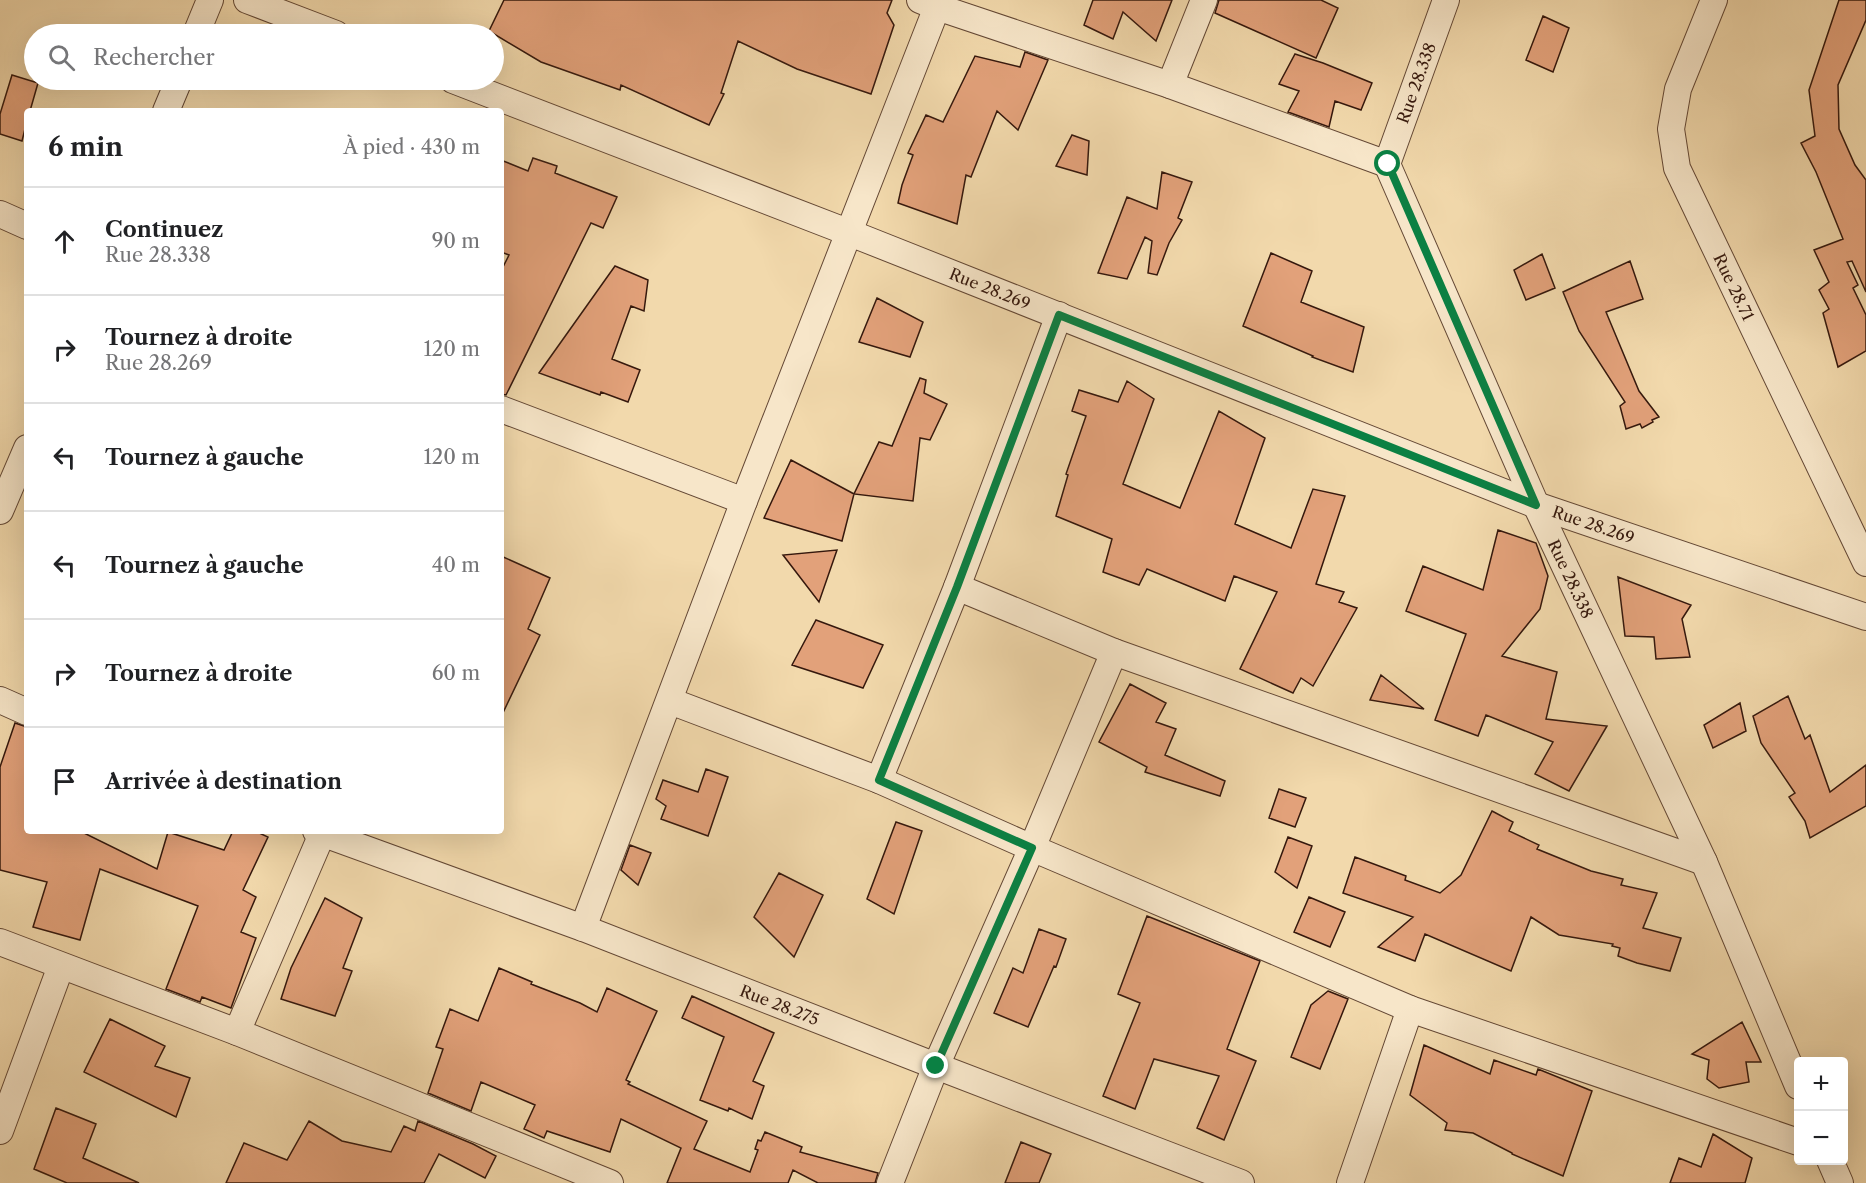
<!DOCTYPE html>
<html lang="fr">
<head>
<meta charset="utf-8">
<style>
  body { margin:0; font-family:"Libre Caslon Text",serif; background:#f2f2f2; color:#202124 }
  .controls { position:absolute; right:18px; bottom:18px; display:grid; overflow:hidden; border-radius:6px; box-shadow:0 6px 24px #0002 }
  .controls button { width:54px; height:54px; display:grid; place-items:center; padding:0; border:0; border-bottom:2px solid #e0e0e0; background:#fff; color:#202124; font:30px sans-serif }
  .stop { position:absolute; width:18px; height:18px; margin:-14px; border:4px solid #0b8043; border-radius:50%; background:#fff }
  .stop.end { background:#0b8043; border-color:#fff; box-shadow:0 2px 6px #0008 }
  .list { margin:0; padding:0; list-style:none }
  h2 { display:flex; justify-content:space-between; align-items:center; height:78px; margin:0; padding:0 24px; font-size:26px }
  h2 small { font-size:20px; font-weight:400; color:#757577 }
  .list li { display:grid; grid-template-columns:39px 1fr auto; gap:18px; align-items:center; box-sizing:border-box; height:108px; padding:0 24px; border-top:2px solid #e0e0e0 }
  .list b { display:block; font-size:22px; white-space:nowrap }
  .list p { margin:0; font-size:20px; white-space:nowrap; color:#757577 }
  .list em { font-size:20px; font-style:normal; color:#757577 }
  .icon { flex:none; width:33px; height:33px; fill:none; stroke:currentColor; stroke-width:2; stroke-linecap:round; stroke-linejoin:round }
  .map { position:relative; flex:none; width:1866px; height:1183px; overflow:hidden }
  .search { position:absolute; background:#fff; box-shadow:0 6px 24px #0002; left:24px; top:24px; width:480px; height:66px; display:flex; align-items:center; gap:15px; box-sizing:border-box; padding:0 21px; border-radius:33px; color:#757577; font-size:22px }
  .panel { position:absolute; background:#fff; box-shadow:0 6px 24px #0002; left:24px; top:108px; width:480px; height:726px; border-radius:6px }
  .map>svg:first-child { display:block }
  .building { fill:#e2a17a; stroke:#35180d; stroke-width:1.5 }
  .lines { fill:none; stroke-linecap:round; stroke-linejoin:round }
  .minor-casing { stroke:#644835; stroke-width:28 }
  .minor { stroke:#f7e6c9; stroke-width:26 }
  .route { stroke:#0b8043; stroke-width:8 }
  .labels { text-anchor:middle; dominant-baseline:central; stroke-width:6; stroke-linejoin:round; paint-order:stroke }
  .street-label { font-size:16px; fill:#35180d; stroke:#f7e6c9 }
</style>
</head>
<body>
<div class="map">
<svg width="1866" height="1183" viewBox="0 0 1866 1183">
  <rect width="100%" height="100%" fill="#f2d9ac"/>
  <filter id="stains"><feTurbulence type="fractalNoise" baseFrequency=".00333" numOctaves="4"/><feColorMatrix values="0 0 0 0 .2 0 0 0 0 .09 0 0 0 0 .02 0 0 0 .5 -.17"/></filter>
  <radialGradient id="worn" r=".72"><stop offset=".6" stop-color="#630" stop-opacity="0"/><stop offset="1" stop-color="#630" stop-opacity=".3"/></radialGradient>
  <!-- building -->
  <path class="building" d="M 504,0 L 892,0 L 887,13 L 894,25 L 871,94 L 797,69 L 738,41 L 721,93 L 724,94 L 709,125 L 621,85 L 620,90 L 541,62 L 489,31 Z
    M 1093,0 L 1172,0 L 1156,41 L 1123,12 L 1113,39 L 1084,25 Z
    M 1219,0 L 1321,0 L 1338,8 L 1316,58 L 1215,13 Z
    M 1839,0 L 1866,0 L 1866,20 L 1838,85 L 1839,129 L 1855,165 L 1866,180 L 1866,292 L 1852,261 L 1847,262 L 1858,285 L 1853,288 L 1866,315 L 1866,351 L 1838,367 L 1823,313 L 1829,309 L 1819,290 L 1829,282 L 1814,250 L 1843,239 L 1816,172 L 1801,143 L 1815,136 L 1809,90 Z
    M 1543,16 L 1569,28 L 1553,72 L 1526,60 Z
    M 1025,52 L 1048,60 L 1018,130 L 997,111 L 971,177 L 966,175 L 957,224 L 898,203 L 902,185 L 913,155 L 908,153 L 926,115 L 943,122 L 975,56 L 1020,67 Z
    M 1295,54 L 1323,63 L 1372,83 L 1361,110 L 1335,101 L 1329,127 L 1288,112 L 1299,91 L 1279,84 Z
    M 12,75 L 38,83 L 30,111 L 27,111 L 27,121 L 22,141 L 0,134 L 0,114 Z
    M 1072,135 L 1089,141 L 1087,175 L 1056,166 Z
    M 533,158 L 557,166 L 555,173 L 617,197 L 603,228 L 591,223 L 506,395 L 501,394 L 501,271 L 509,255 L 501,252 L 501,160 L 528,171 Z
    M 1162,172 L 1192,182 L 1178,218 L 1182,220 L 1169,243 L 1157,275 L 1148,273 L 1152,241 L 1145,237 L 1127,279 L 1098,273 L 1127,197 L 1157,209 Z
    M 1271,253 L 1312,271 L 1301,302 L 1364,327 L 1353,372 L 1312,357 L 1313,356 L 1243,326 Z
    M 1542,254 L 1555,288 L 1526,300 L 1514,270 Z
    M 1630,261 L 1643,299 L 1606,312 L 1639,391 L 1659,417 L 1652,420 L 1653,422 L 1642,428 L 1640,424 L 1626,429 L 1620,406 L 1625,402 L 1579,331 L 1563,292 Z
    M 615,266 L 648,280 L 644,311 L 631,306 L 612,359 L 640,370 L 628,402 L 601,392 L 600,395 L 539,373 Z
    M 877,298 L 923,322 L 910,357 L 859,342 Z
    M 920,378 L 926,380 L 924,393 L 947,404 L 930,440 L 920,438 L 913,501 L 854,494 L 879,442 L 892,446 Z
    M 1127,381 L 1154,399 L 1123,484 L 1180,508 L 1219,411 L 1265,438 L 1235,524 L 1291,548 L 1313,489 L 1345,496 L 1316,584 L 1344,592 L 1339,602 L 1357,608 L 1313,686 L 1301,678 L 1293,693 L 1240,669 L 1277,592 L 1234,576 L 1225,601 L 1147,569 L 1139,585 L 1103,572 L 1112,539 L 1056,516 L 1068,475 L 1066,474 L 1086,416 L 1072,411 L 1079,390 L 1118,402 Z
    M 791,460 L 854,494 L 842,541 L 764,518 Z
    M 1498,530 L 1536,543 L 1548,576 L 1540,609 L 1502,656 L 1557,672 L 1546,719 L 1607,726 L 1569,791 L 1535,774 L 1553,742 L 1486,715 L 1478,736 L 1435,720 L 1466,634 L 1406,611 L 1423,566 L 1483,590 Z
    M 837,550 L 819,602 L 783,555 Z
    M 501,556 L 550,578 L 528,629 L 540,635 L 501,717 Z
    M 1618,577 L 1691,605 L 1682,619 L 1690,657 L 1656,659 L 1654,637 L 1625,636 Z
    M 816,620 L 883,645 L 863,688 L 792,665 Z
    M 1381,675 L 1424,709 L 1370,700 Z
    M 1130,684 L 1166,703 L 1156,722 L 1176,729 L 1165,755 L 1225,781 L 1220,796 L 1145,772 L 1147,767 L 1099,742 Z
    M 1788,696 L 1805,739 L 1810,735 L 1830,792 L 1866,765 L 1866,806 L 1810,838 L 1805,821 L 1789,797 L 1795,793 L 1761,743 L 1753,716 Z
    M 1740,703 L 1746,731 L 1713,748 L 1704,725 Z
    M 15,723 L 27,727 L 27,831 L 80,831 L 157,869 L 168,832 L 224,850 L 233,831 L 255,831 L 268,837 L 243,890 L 256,897 L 241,932 L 256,938 L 231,1008 L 202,997 L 200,1002 L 166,989 L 198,906 L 100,869 L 80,940 L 33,927 L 47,882 L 0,870 L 0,767 Z
    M 706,769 L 728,777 L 708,836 L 661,819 L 666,806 L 656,799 L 663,780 L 698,792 Z
    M 1279,789 L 1306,798 L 1295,827 L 1269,818 Z
    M 1492,811 L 1513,822 L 1509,831 L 1539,845 L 1537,849 L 1591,871 L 1623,879 L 1621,885 L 1657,893 L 1643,928 L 1681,938 L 1670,971 L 1637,963 L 1618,956 L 1620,948 L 1612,946 L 1613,944 L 1559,935 L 1531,917 L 1511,971 L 1425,934 L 1415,961 L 1378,947 L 1413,917 L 1343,893 L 1355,857 L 1406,876 L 1405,880 L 1440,893 L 1461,875 Z
    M 896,822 L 922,831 L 894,914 L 867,899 Z
    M 1288,837 L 1312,846 L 1297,888 L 1275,872 Z
    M 630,845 L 651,853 L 638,885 L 621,870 Z
    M 779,873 L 823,895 L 794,957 L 754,917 Z
    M 1309,897 L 1345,912 L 1330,947 L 1294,932 Z
    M 325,898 L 362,918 L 343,968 L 352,971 L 335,1016 L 281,999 L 291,968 Z
    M 1147,916 L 1260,961 L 1227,1049 L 1256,1061 L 1224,1140 L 1197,1128 L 1219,1076 L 1154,1059 L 1135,1109 L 1103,1096 L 1140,1003 L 1118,994 Z
    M 1039,929 L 1066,939 L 1056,967 L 1054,966 L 1028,1027 L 994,1013 L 1013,968 L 1023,973 Z
    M 499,968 L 532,982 L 531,984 L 580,1003 L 597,1012 L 607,988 L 657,1011 L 626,1080 L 630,1082 L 628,1084 L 707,1121 L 694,1149 L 750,1172 L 758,1150 L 755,1149 L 758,1140 L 761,1141 L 765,1132 L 802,1147 L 800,1152 L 878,1173 L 875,1183 L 818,1183 L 793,1170 L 788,1183 L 667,1183 L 681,1148 L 621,1119 L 610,1152 L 547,1131 L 544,1138 L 524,1129 L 535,1105 L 481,1082 L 471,1111 L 428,1093 L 443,1049 L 436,1047 L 450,1009 L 478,1021 Z
    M 1328,991 L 1348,999 L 1320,1069 L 1291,1057 L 1311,1005 Z
    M 692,996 L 774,1033 L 753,1081 L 764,1086 L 752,1119 L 729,1108 L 728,1111 L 700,1100 L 724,1037 L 682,1018 Z
    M 110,1019 L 165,1046 L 155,1066 L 190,1078 L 176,1117 L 84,1072 Z
    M 1742,1022 L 1761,1062 L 1746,1062 L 1749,1082 L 1719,1088 L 1707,1079 L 1709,1060 L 1692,1054 Z
    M 1424,1045 L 1490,1074 L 1494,1060 L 1536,1075 L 1538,1069 L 1592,1091 L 1563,1176 L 1512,1154 L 1512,1153 L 1473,1133 L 1445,1130 L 1447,1123 L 1410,1095 Z
    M 56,1108 L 96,1124 L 83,1158 L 139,1183 L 67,1183 L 34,1169 Z
    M 309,1121 L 342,1141 L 391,1152 L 404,1126 L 415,1131 L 418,1121 L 473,1144 L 496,1156 L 485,1178 L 439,1154 L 424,1183 L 226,1183 L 244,1143 L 287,1160 Z
    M 1713,1134 L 1752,1158 L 1745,1183 L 1670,1183 L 1679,1158 L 1701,1167 Z
    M 1021,1142 L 1051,1154 L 1039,1183 L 1005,1183 Z"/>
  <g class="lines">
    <!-- minor casing -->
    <g class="minor-casing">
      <g id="minor">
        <path d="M 247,0 L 336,34"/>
        <path d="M 920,0 L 937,7 L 1170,85 L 1387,164"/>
        <path id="s1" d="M 1446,0 L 1387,164 L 1536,505 L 1704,862 L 1798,1086"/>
        <path id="s2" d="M 1714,0 L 1678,89 L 1671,129 L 1677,168 L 1866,563"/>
        <path d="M 196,34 L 210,0"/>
        <path id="s3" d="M 453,80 L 850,233 L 1536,505 L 1866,617"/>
        <path d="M 1170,85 L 1204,0"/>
        <path d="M 166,111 L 179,80"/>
        <path d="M 0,214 L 27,226"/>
        <path d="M 501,409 L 744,501"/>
        <path d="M 0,511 L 27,448"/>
        <path d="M 957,587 L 1114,652 L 1704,862"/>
        <path d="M 0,700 L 27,712"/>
        <path d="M 670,701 L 879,780 L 1032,848 L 1410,1009 L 1798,1142"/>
        <path d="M 879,780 L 957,587 L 1059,315"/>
        <path id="s4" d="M 316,831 L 583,928 L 936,1066 L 1241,1183"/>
        <path d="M 583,928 L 744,501 L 937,7"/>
        <path d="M 0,942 L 237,1032 L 610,1183"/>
        <path d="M 237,1032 L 322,834"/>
        <path d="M 0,1131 L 61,966"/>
        <path d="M 1830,1160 L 1840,1183"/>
        <path d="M 890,1183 L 936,1066 L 1032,848 L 1114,652"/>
        <path d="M 1350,1183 L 1410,1009"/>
      </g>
    </g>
    <!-- minor -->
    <use href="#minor" class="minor"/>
  </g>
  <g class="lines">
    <!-- route -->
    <path class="route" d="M 936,1066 L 1032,848 L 879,780 L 957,587 L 1059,315 L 1536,505 L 1388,164"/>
  </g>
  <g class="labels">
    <!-- street labels -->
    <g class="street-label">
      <text transform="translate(1416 83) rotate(-70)">Rue 28.338</text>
      <text stroke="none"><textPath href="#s2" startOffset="308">Rue 28.71</textPath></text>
      <text stroke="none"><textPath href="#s3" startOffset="576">Rue 28.269</textPath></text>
      <text stroke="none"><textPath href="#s3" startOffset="1224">Rue 28.269</textPath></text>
      <text stroke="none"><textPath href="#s1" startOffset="628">Rue 28.338</textPath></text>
      <text stroke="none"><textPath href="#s4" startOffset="495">Rue 28.275</textPath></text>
    </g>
  </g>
  <rect width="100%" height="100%" filter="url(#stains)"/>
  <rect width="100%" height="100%" fill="url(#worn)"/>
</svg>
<div class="controls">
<button>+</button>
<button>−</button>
</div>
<div class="stop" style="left:1388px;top:164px"></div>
<div class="stop end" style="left:936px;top:1066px"></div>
<div class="search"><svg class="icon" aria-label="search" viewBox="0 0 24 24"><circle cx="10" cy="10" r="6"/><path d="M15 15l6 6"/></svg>Rechercher</div>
<section class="panel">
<h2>6 min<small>À pied · 430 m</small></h2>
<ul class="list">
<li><svg class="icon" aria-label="ahead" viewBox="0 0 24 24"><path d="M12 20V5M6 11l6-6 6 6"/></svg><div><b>Continuez</b><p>Rue 28.338</p></div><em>90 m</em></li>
<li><svg class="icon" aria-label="right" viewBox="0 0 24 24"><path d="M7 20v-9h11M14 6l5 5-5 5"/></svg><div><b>Tournez à droite</b><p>Rue 28.269</p></div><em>120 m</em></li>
<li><svg class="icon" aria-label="left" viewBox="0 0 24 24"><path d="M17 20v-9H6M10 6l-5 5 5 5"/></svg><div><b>Tournez à gauche</b></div><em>120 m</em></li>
<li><svg class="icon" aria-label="left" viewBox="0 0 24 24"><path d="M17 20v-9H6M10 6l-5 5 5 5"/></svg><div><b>Tournez à gauche</b></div><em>40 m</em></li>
<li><svg class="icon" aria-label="right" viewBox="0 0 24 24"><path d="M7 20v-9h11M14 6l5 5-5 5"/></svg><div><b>Tournez à droite</b></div><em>60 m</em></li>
<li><svg class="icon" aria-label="arrive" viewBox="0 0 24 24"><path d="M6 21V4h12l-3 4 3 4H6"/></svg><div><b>Arrivée à destination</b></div></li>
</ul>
</section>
</div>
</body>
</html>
